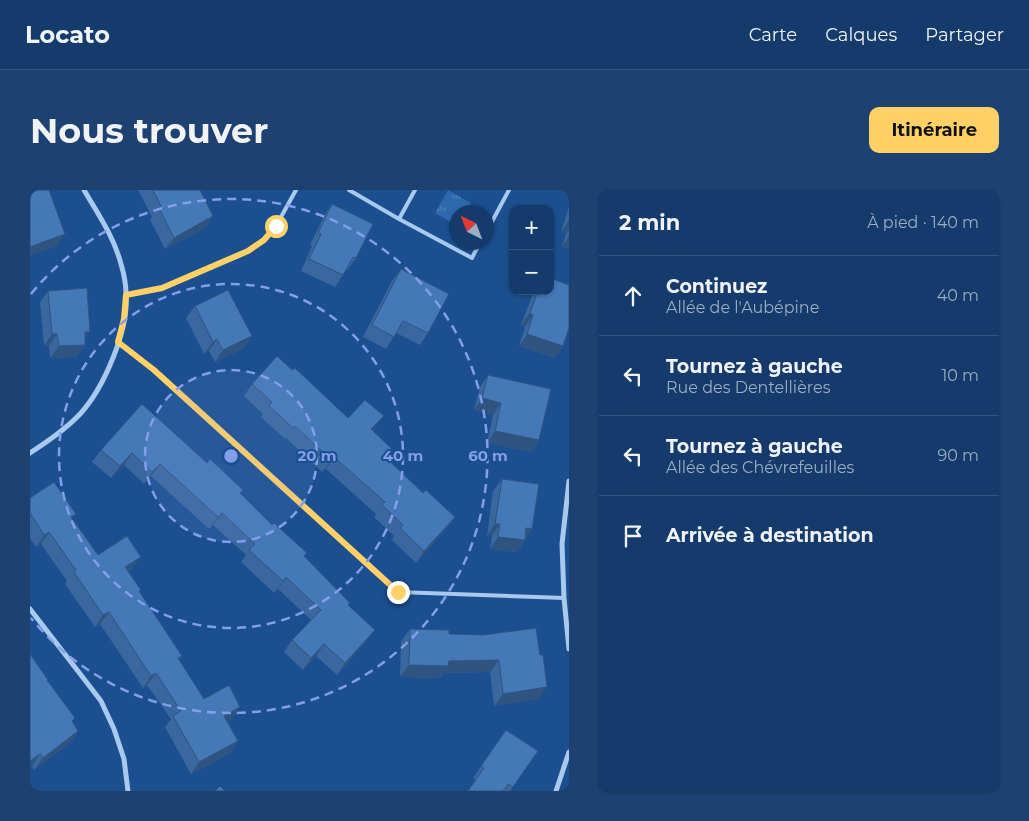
<!DOCTYPE html>
<html lang="fr">
<head>
<meta charset="utf-8">
<style>
  body { margin:0; font-family:Montserrat,sans-serif; background:#1d4271; color:#f1f3f6 }
  .controls { position:absolute; right:15px; top:15px; display:grid; overflow:hidden; border-radius:10px; box-shadow:0 1px 4px #0004 }
  .controls button { width:45px; height:45px; display:grid; place-items:center; padding:0; border:0; border-bottom:1px solid #33557e; background:#143b6b; color:#f1f3f6; font:25px sans-serif }
  .compass { position:absolute; left:419px; top:15px; width:45px; height:45px; border-radius:50%; background:#143b6b; box-shadow:0 1px 4px #0004; rotate:318deg }
  .stop { position:absolute; width:15px; height:15px; margin:-11px; border:4px solid #ffd166; border-radius:50%; background:#fff }
  .stop.end { background:#ffd166; border-color:#fff; box-shadow:0 1px 5px #0008 }
  .list { margin:0; padding:0; list-style:none }
  h2 { display:flex; justify-content:space-between; align-items:center; height:65px; margin:0; padding:0 20px; font-size:21px }
  h2 small { font-size:16px; font-weight:400; color:#9dadc1 }
  .list li { display:grid; grid-template-columns:32px 1fr auto; gap:15px; align-items:center; box-sizing:border-box; height:80px; padding:0 20px; border-top:1px solid #33557e }
  .list b { display:block; font-size:19px; white-space:nowrap }
  .list p { margin:0; font-size:16px; white-space:nowrap; color:#9dadc1 }
  .list em { font-size:16px; font-style:normal; color:#9dadc1 }
  .icon { flex:none; width:28px; height:28px; fill:none; stroke:currentColor; stroke-width:2; stroke-linecap:round; stroke-linejoin:round }
  .map { position:relative; flex:none; width:539px; height:601px; overflow:hidden; border-radius:10px }
  header { display:flex; align-items:center; gap:30px; box-sizing:border-box; height:70px; padding:0 25px; background:#143b6b; border-bottom:1px solid #33557e }
  header strong { font-size:24px }
  nav { display:flex; gap:28px; margin-inline-start:auto; font-size:18px }
  .intro { display:flex; align-items:center; justify-content:space-between; box-sizing:border-box; height:120px; padding:0 30px }
  h1 { margin:0; font-size:35px }
  .button { padding:12px 22px; border-radius:10px; background:#ffd166; color:#111; font-size:18px; font-weight:700 }
  main { display:flex; gap:30px; padding:0 30px }
  aside { flex:1; background:#143b6b; border-radius:10px; box-shadow:0 1px 4px #0004 }
  .map>svg:first-child { display:block }
  .grass { fill:url(#grass-tufts) }
  .lines { fill:none; stroke-linecap:round; stroke-linejoin:round }
  .lane { stroke:#a9c9ee; stroke-width:4 }
  .street { stroke:#a9c9ee; stroke-width:5 }
  .wall { fill:#3a679d }
  .shaded-wall { fill:#305480 }
  .building { fill:#4478b7; stroke:#305480 }
  .route { stroke:#ffd166; stroke-width:6 }
  .ring { fill:none; stroke:#839eea; stroke-width:2.5; stroke-dasharray:9 6 }
  .centre { fill:#839eea; stroke:#1b4f8f; stroke-width:2.5 }
  .ring-label { font-size:15px; text-anchor:middle; font-weight:bold; fill:#839eea; stroke:#1b4f8f; stroke-width:4; stroke-linejoin:round; paint-order:stroke }
</style>
</head>
<body>
<header>
<strong>Locato</strong>
<nav><a>Carte</a><a>Calques</a><a>Partager</a></nav>
</header>
<div class="intro"><h1>Nous trouver</h1><a class="button">Itinéraire</a></div>
<main>
<div class="map">
<svg width="539" height="601" viewBox="0 0 539 601">
  <defs>
    <pattern id="grass-tufts" width="24" height="20" patternUnits="userSpaceOnUse" patternTransform="scale(1.25)"><rect width="24" height="20" fill="#2e69ad"/><path d="M3 7l-1-3M5 7V3M7 7l1-3M15 17l-1-3M17 17v-4M19 17l1-3" fill="none" stroke="#4d80b9"/></pattern>
  </defs>
  <rect width="100%" height="100%" fill="#1b4f8f"/>
  <!-- grass -->
  <path class="grass" d="M 418,0 L 441,13 L 436,22 L 427,22 L 426,35 L 405,23 Z"/>
  <g class="lines">
    <!-- lane -->
    <path class="lane" d="M 319,0 L 369,29 L 442,68 L 450,52
      M 369,29 L 385,0
      M 457,41 L 479,0
      M 96,105 L 132,98 L 218,61 L 234,50 L 246,36 L 266,0
      M 88,152 L 124,180 L 368,402 L 534,408"/>
    <!-- street -->
    <path class="street" d="M 0,263 C 18,251 36,239 51,223 C 74,197 99,140 96,104 C 96,95 94,84 91,74 C 84,47 68,24 54,0
      M 539,291 L 532,354 L 534,408 L 539,459
      M 0,419 L 71,511 L 84,539 L 94,569 L 98,601
      M 526,601 L 539,562"/>
  </g>
  <!-- wall -->
  <path class="wall" d="M 108,0 L 170,0 L 183,26 L 175,38 L 135,59 L 120,30 L 122,27 Z
    M 302,14 L 326,68 L 317,80 L 316,80 L 313,85 L 305,97 L 271,81 L 282,56 L 280,55 L 294,26 Z
    M 539,17 L 539,58 L 532,56 L 536,44 L 531,42 Z
    M 371,79 L 398,143 L 390,155 L 366,143 L 356,159 L 333,147 L 362,91 Z
    M 18,101 L 55,148 L 47,167 L 20,168 L 19,156 L 14,156 L 10,112 Z
    M 504,101 L 520,101 L 525,168 L 489,156 L 495,137 L 491,135 Z
    M 165,116 L 214,158 L 185,172 L 179,161 L 174,164 L 156,128 Z
    M 458,185 L 509,250 L 501,262 L 457,253 L 463,225 L 444,220 L 450,197 Z
    M 222,194 L 345,238 L 343,241 L 356,267 L 393,303 L 425,327 L 416,339 L 386,373 L 362,350 L 364,346 L 344,327 L 346,324 L 296,279 L 292,282 L 256,248 L 255,249 L 231,227 L 233,224 L 214,206 Z
    M 112,214 L 211,304 L 242,335 L 277,363 L 274,367 L 318,415 L 336,452 L 307,485 L 286,466 L 273,480 L 254,462 L 262,450 L 281,430 L 248,399 L 244,403 L 211,372 L 216,365 L 183,335 L 179,339 L 121,286 L 114,294 L 94,275 L 81,288 L 62,272 L 71,260 Z
    M 472,289 L 502,339 L 487,362 L 460,359 L 462,346 L 457,346 L 463,301 Z
    M 0,308 L 42,329 L 68,365 L 102,378 L 98,382 L 109,402 L 152,466 L 149,470 L 174,509 L 210,517 L 202,529 L 197,531 L 208,551 L 200,563 L 161,584 L 135,537 L 141,529 L 117,495 L 113,498 L 70,434 L 65,437 L 35,394 L 37,391 L 11,354 L 6,357 L 0,348 Z
    M 380,439 L 419,444 L 510,465 L 509,509 L 464,516 L 460,482 L 414,483 L 410,488 L 370,487 L 371,451 Z
    M 17,491 L 48,541 L 40,553 L 4,580 L 2,576 Z
    M 476,540 L 508,561 L 480,601 L 438,601 L 445,590 L 443,588 Z"/>
  <!-- shaded-wall -->
  <path class="shaded-wall" d="M 183,26 L 175,38 L 135,59 L 144,48 Z
    M 539,30 L 539,40 L 536,44 L 531,42 Z
    M 35,44 L 27,56 L 0,66 L 0,57 Z
    M 539,46 L 539,58 L 532,56 Z
    M 500,123 L 503,125 L 495,137 L 491,135 Z
    M 55,142 L 60,142 L 51,154 Z
    M 22,144 L 27,144 L 19,156 L 14,156 Z
    M 497,144 L 533,156 L 525,168 L 489,156 Z
    M 222,146 L 214,158 L 185,172 L 193,160 Z
    M 187,149 L 179,161 L 174,164 L 183,152 Z
    M 55,155 L 47,167 L 20,168 L 29,156 Z
    M 452,208 L 471,213 L 463,225 L 444,220 Z
    M 354,226 L 345,238 L 333,251 L 341,239 Z
    M 465,241 L 509,250 L 501,262 L 457,253 Z
    M 102,263 L 94,275 L 81,288 L 90,276 Z
    M 304,267 L 296,279 L 292,282 L 301,270 Z
    M 130,274 L 121,286 L 114,294 L 122,282 Z
    M 192,323 L 183,335 L 179,339 L 188,327 Z
    M 425,327 L 416,339 L 386,373 L 394,361 Z
    M 465,334 L 470,334 L 462,346 L 457,346 Z
    M 496,338 L 502,339 L 487,362 L 460,359 L 468,347 Z
    M 19,342 L 11,354 L 6,357 L 14,345 Z
    M 111,367 L 102,378 L 87,389 L 95,377 Z
    M 256,387 L 248,399 L 244,403 Z
    M 79,422 L 70,434 L 65,437 L 73,425 Z
    M 345,440 L 336,452 L 307,485 L 315,473 Z
    M 294,454 L 286,466 L 273,480 L 281,468 Z
    M 469,470 L 460,482 L 414,483 L 410,488 L 370,487 L 379,475 L 419,471 Z
    M 126,483 L 117,495 L 113,498 L 121,486 Z
    M 517,497 L 509,509 L 464,516 L 473,504 Z
    M 210,517 L 202,529 L 186,538 L 194,526 Z
    M 48,541 L 40,553 L 4,580 L 13,568 Z
    M 208,551 L 200,563 L 161,584 L 169,572 Z
    M 10,564 L 2,576 L 0,577 L 0,571 Z"/>
  <!-- building -->
  <path class="building" d="M 0,0 L 19,0 L 35,44 L 0,57 Z
    M 123,0 L 170,0 L 183,26 L 144,48 L 129,18 L 131,16 Z
    M 302,14 L 343,34 L 326,68 L 323,67 L 313,85 L 279,69 L 291,44 L 288,43 Z
    M 371,79 L 419,104 L 398,143 L 373,131 L 364,147 L 342,135 Z
    M 520,88 L 539,95 L 539,138 L 533,156 L 497,144 L 503,125 L 500,123 L 508,101 L 520,101 Z
    M 57,98 L 60,142 L 55,142 L 55,155 L 29,156 L 27,144 L 22,144 L 18,101 Z
    M 198,100 L 222,146 L 193,160 L 187,149 L 183,152 L 165,116 Z
    M 247,166 L 262,180 L 265,178 L 318,228 L 335,210 L 354,226 L 341,239 L 362,259 L 355,267 L 393,303 L 396,300 L 425,327 L 394,361 L 370,338 L 373,335 L 352,315 L 355,312 L 304,267 L 301,270 L 265,236 L 263,238 L 239,216 L 242,212 L 222,194 Z
    M 458,185 L 521,199 L 509,250 L 465,241 L 471,213 L 452,208 Z
    M 112,214 L 177,273 L 180,269 L 213,300 L 210,303 L 242,335 L 244,333 L 277,363 L 274,366 L 320,413 L 318,415 L 345,440 L 315,473 L 294,454 L 281,468 L 262,450 L 291,420 L 256,387 L 253,391 L 219,360 L 225,354 L 192,323 L 188,327 L 130,274 L 122,282 L 102,263 L 90,276 L 71,260 Z
    M 472,289 L 509,294 L 502,339 L 496,338 L 495,350 L 468,347 L 470,334 L 465,334 Z
    M 24,292 L 46,324 L 41,327 L 68,365 L 97,346 L 111,367 L 95,377 L 111,400 L 109,401 L 152,466 L 148,468 L 174,509 L 199,495 L 210,517 L 194,526 L 208,551 L 169,572 L 143,526 L 151,521 L 126,483 L 121,486 L 79,422 L 73,425 L 44,382 L 46,380 L 19,342 L 14,345 L 0,323 L 0,308 Z
    M 506,438 L 510,465 L 513,465 L 517,497 L 473,504 L 469,470 L 419,471 L 418,476 L 379,475 L 380,439 L 419,440 L 419,444 L 453,445 Z
    M 0,464 L 18,490 L 17,490 L 45,528 L 42,531 L 48,541 L 13,568 L 10,564 L 0,571 Z
    M 476,540 L 508,561 L 483,597 L 478,594 L 473,601 L 438,601 L 454,578 L 451,576 Z
    M 190,596 L 195,601 L 185,601 Z"/>
  <g class="lines">
    <!-- route -->
    <path class="route" d="M 246,36 L 234,50 L 218,61 L 132,98 L 96,105 L 94,129 L 88,152 L 124,180 L 368,402"/>
  </g>
  <!-- distance rings -->
  <circle cx="201" cy="266" r="86" fill="#839eea" fill-opacity=".12"/>
  <g class="ring">
    <circle cx="201" cy="266" r="86"/>
    <circle cx="201" cy="266" r="172"/>
    <path d="M1 104A257 257 0 1 1 1 428"/>
  </g>
  <circle cx="201" cy="266" r="8" class="centre"/>
  <g class="ring-label">
    <text x="287" y="271">20 m</text>
    <text x="373" y="271">40 m</text>
    <text x="458" y="271">60 m</text>
  </g>
</svg>
<div class="controls">
<button>+</button>
<button>−</button>
</div>
<svg class="compass" viewBox="-18 -18 36 36"><path d="M0-13l5 13h-10z" fill="#e53935"/><path d="M0 13l5-13h-10z" fill="#9dadc1"/></svg>
<div class="stop" style="left:246px;top:36px"></div>
<div class="stop end" style="left:368px;top:402px"></div>
</div>
<aside>
<h2>2 min<small>À pied · 140 m</small></h2>
<ul class="list">
<li><svg class="icon" aria-label="ahead" viewBox="0 0 24 24"><path d="M12 20V5M6 11l6-6 6 6"/></svg><div><b>Continuez</b><p>Allée de l'Aubépine</p></div><em>40 m</em></li>
<li><svg class="icon" aria-label="left" viewBox="0 0 24 24"><path d="M17 20v-9H6M10 6l-5 5 5 5"/></svg><div><b>Tournez à gauche</b><p>Rue des Dentellières</p></div><em>10 m</em></li>
<li><svg class="icon" aria-label="left" viewBox="0 0 24 24"><path d="M17 20v-9H6M10 6l-5 5 5 5"/></svg><div><b>Tournez à gauche</b><p>Allée des Chévrefeuilles</p></div><em>90 m</em></li>
<li><svg class="icon" aria-label="arrive" viewBox="0 0 24 24"><path d="M6 21V4h12l-3 4 3 4H6"/></svg><div><b>Arrivée à destination</b></div></li>
</ul>
</aside>
</main>
</body>
</html>
